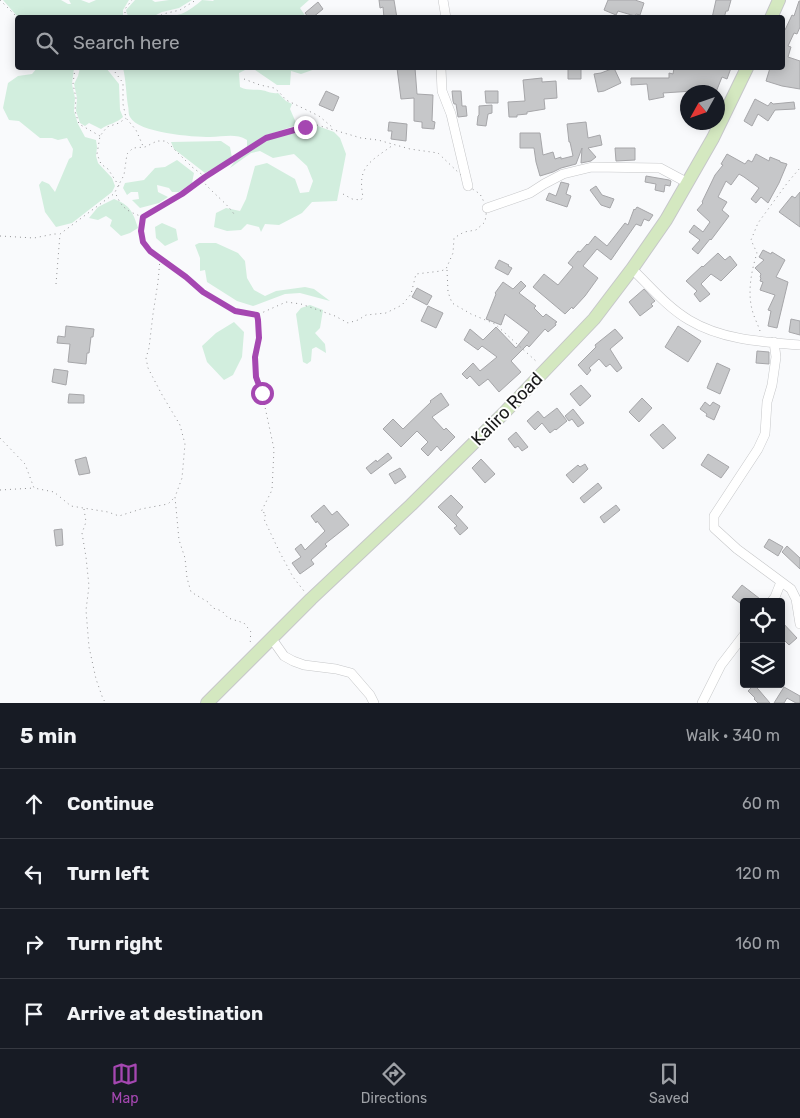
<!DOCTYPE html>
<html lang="en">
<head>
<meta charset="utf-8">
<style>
  body { margin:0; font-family:Rubik,sans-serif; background:#242831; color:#f1f3f6 }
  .controls { position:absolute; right:15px; bottom:15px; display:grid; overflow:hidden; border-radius:5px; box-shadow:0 2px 12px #0003 }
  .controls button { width:45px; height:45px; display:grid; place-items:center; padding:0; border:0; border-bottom:1px solid #363941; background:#171b24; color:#f1f3f6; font:25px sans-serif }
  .compass { position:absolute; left:680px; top:85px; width:45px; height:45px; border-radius:50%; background:#171b24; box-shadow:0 2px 12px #0003; rotate:230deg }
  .stop { position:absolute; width:15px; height:15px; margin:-11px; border:4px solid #a547b1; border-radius:50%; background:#fff }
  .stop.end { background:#a547b1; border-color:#fff; box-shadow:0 1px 5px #0008 }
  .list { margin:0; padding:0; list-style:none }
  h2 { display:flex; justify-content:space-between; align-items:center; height:65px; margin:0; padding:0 20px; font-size:21px }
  h2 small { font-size:16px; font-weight:400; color:#9ea1a6 }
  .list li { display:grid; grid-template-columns:32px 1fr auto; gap:15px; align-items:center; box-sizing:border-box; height:70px; padding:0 20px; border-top:1px solid #363941 }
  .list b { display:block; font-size:19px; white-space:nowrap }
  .list em { font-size:16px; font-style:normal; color:#9ea1a6 }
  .icon { flex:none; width:28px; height:28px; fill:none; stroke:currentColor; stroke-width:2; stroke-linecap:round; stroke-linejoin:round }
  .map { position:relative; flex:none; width:800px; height:703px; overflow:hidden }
  .search { position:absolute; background:#171b24; box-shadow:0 2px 12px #0003; left:15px; right:15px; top:15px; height:55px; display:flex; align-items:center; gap:12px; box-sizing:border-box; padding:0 18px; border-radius:5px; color:#9ea1a6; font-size:19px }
  .sheet { height:345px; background:#171b24 }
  nav { display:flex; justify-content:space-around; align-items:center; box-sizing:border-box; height:70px; border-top:1px solid #363941; background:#171b24; font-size:14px; color:#9ea1a6 }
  nav a { display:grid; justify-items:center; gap:2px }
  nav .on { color:#a547b1 }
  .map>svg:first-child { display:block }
  .green { fill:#d2eede }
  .building { fill:#c6c7c9; stroke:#a6a6a9 }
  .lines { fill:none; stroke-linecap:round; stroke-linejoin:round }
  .street-casing { stroke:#c6c7c9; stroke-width:10 }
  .secondary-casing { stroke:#c6c7c9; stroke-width:14 }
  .path { stroke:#939395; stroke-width:1; stroke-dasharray:1 4; stroke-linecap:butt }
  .street { stroke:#fff; stroke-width:9 }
  .secondary { stroke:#d4e8c0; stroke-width:12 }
  .route { stroke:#a547b1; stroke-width:6 }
  .labels { text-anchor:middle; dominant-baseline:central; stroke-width:4; stroke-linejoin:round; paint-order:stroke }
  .street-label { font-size:18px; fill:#1b1b1c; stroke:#fff }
</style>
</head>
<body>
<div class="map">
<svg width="800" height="703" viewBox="0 0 800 703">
  <rect width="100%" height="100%" fill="#f9fafc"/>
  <!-- green -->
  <path class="green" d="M 3,0 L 61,0 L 68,4 L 71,4 L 69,0 L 81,0 L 89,3 L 96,0 L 129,0 L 123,10 L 123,17 L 20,18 L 16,15 Z
    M 135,0 L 152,0 L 155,2 L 169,0 L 192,0 L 179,8 L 162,12 L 152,17 L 139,16 L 130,17 L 127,14 L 126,10 Z
    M 202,0 L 213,1 L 214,0 L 309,0 L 300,8 L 306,17 L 165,17 C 171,15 176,16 181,14 C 189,11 196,5 202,0 Z
    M 37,68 L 74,68 L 72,84 L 75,98 L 74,111 L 78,124 L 85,137 L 96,140 L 97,147 L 96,156 L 98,163 L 112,178 L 115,186 L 112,192 L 72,223 L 56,227 L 45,212 L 39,185 L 42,181 L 49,184 L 55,192 L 69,159 L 72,157 L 73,149 L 67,138 L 58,140 L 52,138 L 40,138 L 19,121 L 9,120 L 3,108 L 8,83 L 18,76 L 32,74 Z
    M 80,68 L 106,68 L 119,84 L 120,110 L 123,117 C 117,123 108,124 101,129 L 89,123 L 85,126 L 80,123 L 76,111 L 77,98 L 74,84 L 78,76 Z
    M 123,68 L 249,68 L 239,73 L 240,87 C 247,91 253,89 261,90 C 268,91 271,94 278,93 L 286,101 L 292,104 L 290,109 L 297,125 L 267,135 L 247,147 L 247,140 C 235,133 224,137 210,137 C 193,137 138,133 130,117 C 128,114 129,109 128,106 C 126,93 126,80 123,68 Z
    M 252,68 L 318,68 L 301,74 L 291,71 L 290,85 L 277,85 Z
    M 318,126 L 334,132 L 340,138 L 346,154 L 337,201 L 312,202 L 302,213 L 279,225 L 265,224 L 261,232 L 259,227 L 247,224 L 241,230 L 227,231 L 214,227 L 216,213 L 226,208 L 240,211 L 246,199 L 255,166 L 267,163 L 295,179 L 300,193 L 309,192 L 313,181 L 307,166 L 294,154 L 273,158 L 260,151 L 251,153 L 230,168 L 235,161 L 265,140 L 304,128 Z
    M 221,141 L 230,147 L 232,158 L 205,173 L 174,149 L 171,142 Z
    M 177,160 L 194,173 L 192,183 L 179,192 L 172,192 L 169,188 L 157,185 L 158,192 L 168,197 L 159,203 L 140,208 L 132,200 L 139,199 L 138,192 L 131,192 L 127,195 L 123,188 L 125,183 L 144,180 L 155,168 L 165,167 Z
    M 114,199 C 130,205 133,212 138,228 L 130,233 L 121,236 L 110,226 L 112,220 L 106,216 L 98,220 L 89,218 L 98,207 Z
    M 162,223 L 176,229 L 178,240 L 165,246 L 156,238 L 155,227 Z
    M 199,243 L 216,243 L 238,253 L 245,261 L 247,278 L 254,290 L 265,296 L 276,291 L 305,287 L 314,289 L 330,301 L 300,293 L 285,294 L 253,306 L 237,301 L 207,282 L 205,270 L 200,271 L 200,258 L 195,245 Z
    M 310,305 L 323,310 L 320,328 L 315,333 L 325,344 L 326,353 L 316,347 L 312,349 L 311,361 L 307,364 L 303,362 L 296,314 L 301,308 Z
    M 234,322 L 244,332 L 242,357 L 233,375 L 224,380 L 207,362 L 202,346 L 216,333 Z"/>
  <!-- building -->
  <path class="building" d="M 379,0 L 394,0 L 397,18 L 384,18 L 383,7 L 380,8 Z
    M 608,0 L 635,0 L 644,3 L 640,15 L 636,14 L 635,16 L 618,11 L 616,15 L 604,10 Z
    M 716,0 L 731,0 L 728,11 L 726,11 L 724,18 L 712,18 Z
    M 799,1 L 800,1 L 800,27 L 797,34 L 794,33 L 788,46 L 791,47 L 788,57 L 800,61 L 800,89 L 782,86 L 766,81 L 770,68 L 782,68 L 782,29 L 785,30 L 792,15 L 794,16 Z
    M 318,2 L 323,9 L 312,18 L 309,18 L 305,13 Z
    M 397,68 L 415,68 L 417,94 L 433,95 L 432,121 L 435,122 L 434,129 L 422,128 L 422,122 L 414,121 L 414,98 L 401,99 Z
    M 568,68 L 581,68 L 581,79 L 568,79 Z
    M 614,68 L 621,83 L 604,91 L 598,92 L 594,74 L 601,73 Z
    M 674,68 L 731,68 L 727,79 L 722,77 L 716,92 L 706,92 L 693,88 L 693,91 L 663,93 L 664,97 L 649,100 L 647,84 L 631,85 L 631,78 L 669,78 L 669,73 L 673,74 Z
    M 542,78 L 542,82 L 556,81 L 557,98 L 544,99 L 545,109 L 527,112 L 527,114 L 517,115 L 517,117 L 509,117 L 508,102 L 525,101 L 523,80 Z
    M 326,91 L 339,97 L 333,111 L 319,105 Z
    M 452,91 L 461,91 L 462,106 L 466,106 L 467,116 L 458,117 L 456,104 L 454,104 L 453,101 Z
    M 485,91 L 498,91 L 498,103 L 486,103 Z
    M 755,99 L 768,106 L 771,102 L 773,104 L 794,102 L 795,109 L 775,110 L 768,121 L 758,114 L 752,126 L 744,121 Z
    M 492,105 L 492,113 L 488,114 L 486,126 L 477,125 L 478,116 L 479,115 L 479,106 Z
    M 389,122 L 407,124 L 406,141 L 391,139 L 392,131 L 388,131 Z
    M 586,122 L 588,138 L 600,135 L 602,145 L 588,148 L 596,157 L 591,161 L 581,163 L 582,148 L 576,164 L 561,168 L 553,172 L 540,176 L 536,162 L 534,148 L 520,148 L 520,133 L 540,133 L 543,155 L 553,152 L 555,159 L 561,157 L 561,159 L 573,156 L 570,142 L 569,142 L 567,124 Z
    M 615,148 L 635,148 L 635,160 L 616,161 Z
    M 727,154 L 745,164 L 748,160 L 752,162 L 756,154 L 769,161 L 770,157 L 780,161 L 780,162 L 787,164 L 779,183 L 768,203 L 761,197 L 756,203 L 751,199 L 759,188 L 744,177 L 739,174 L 731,185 L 726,181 L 718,197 L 727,202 L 722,210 L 729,216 L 711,240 L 710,239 L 698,254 L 692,249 L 700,240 L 689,232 L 694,225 L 703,232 L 710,222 L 697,210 L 703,203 L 702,202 L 715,175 L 723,165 L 721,164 Z
    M 646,176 L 669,180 L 671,181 L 670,186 L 665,185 L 664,192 L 655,190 L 656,184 L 645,182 Z
    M 561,182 L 569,184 L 566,194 L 571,196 L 567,207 L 546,200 L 549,193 L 556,196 Z
    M 596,186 L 602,195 L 614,199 L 610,208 L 601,205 L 590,190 Z
    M 800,192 L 800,227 L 779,212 L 792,196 L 795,198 Z
    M 637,207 L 653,215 L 649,221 L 644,219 L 641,226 L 636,224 L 611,260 L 597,249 L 583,266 L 598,278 L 585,296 L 573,309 L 572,307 L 565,314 L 533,287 L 544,274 L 558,285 L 573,267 L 568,263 L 578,251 L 580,252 L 587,244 L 588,245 L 595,236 L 607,246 L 625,223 L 628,225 L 634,209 L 635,210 Z
    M 763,250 L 771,254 L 772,252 L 785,260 L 776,277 L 788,282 L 777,328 L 768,326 L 771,311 L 768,310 L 775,295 L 760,290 L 763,282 L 760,281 L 761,278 L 760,277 L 761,274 L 755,268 L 764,260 L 759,257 Z
    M 718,253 L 725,260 L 730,256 L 737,265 L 721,281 L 711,274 L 701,284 L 710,294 L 700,302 L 694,294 L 697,291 L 686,281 L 702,266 L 703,267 Z
    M 499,260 L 509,265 L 508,266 L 512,268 L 508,275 L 495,268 Z
    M 521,281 L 526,286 L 519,293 L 536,306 L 534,308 L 543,317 L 546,314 L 557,322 L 555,323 L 556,325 L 548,332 L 545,329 L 529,347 L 527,345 L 511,361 L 521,372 L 499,392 L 488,379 L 479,386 L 470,376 L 467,379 L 462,374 L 473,363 L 480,371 L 497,357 L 482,346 L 478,350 L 464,340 L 470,329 L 483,340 L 496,327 L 516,348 L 529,332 L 505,314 L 501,325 L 486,319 L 496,294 L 495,293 L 503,282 L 513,289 Z
    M 417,288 L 432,296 L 427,305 L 412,297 Z
    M 644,289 L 655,301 L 651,304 L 653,306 L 640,316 L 629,302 Z
    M 428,306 L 443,313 L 436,328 L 421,321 Z
    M 791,319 L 800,321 L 800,335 L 789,332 Z
    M 66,326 L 94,329 L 93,337 L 91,337 L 89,353 L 87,353 L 86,364 L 68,362 L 70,344 L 57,343 L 58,336 L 65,337 Z
    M 678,326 L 701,341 L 688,362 L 665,347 Z
    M 615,329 L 623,338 L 610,349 L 622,368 L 617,372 L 610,364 L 606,367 L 599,359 L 589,368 L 591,370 L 587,375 L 578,365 L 596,347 L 595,345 Z
    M 757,351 L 769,352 L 769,364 L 756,363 Z
    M 717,363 L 730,369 L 720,394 L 707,388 Z
    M 54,369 L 68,371 L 66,385 L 52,382 Z
    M 581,385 L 591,396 L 580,406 L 570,394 Z
    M 441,393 L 449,405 L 432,417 L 444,430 L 446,428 L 455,437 L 441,451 L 437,446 L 428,456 L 421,449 L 428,442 L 417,431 L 401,447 L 383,429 L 393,419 L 403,429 L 431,402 L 430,401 Z
    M 69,394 L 84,395 L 84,403 L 68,403 Z
    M 642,398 L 652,408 L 639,422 L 629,412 Z
    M 705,402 L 710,406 L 713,402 L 720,406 L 714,420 L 706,416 L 707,414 L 700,409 Z
    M 557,408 L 567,421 L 556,430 L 555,429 L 550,433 L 542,423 L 535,430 L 527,421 L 538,411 L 544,418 Z
    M 573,409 L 584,423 L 578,427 L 572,419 L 569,421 L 565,416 Z
    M 663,424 L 676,438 L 663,449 L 650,435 Z
    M 516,432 L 528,447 L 522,451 L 518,446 L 515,448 L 508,439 Z
    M 388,453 L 392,458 L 371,474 L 366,468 L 376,460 L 377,462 Z
    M 708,454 L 729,467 L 721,478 L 701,465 Z
    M 86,457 L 90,473 L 79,475 L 75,460 Z
    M 481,459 L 495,474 L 485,483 L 472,468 Z
    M 585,464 L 588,469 L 573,483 L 566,475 L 578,465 L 580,467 Z
    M 400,468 L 406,477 L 395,484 L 389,474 Z
    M 598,483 L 602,488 L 584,503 L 580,498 Z
    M 451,495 L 463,507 L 456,515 L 468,528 L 460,535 L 454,528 L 457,526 L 438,507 Z
    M 324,505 L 332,515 L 337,511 L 349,525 L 325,544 L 327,546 L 311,560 L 314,564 L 300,574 L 292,563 L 301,557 L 295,549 L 301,544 L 305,550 L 325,531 L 317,521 L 316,523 L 311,516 Z
    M 616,505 L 620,510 L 604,523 L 600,517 Z
    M 62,529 L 63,545 L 56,546 L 54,530 Z
    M 769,539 L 783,547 L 778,556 L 764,547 Z
    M 787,546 L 800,558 L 800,569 L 782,552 Z
    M 742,585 L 764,602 L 744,602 L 744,606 L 732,597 Z
    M 781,621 L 797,638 L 789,645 L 781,637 Z
    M 754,685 L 758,689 L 770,703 L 758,703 L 754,699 L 755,698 L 748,691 Z
    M 784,687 L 800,696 L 800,703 L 796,703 L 787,698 L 784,703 L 774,703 Z"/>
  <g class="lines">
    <!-- street casing -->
    <g class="street-casing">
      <path id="street" d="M 443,0 L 446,18
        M 441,68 L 442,91 L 451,114 L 468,186
        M 487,208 L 530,193 L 544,184 L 563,174 L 592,167 L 660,168 L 688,183
        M 632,269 C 650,286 667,307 689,320 C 722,340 763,342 800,345
        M 774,342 L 776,357 L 772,385 L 767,402 L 765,434 L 758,449 L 714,516 L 714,528 L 737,549 L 791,589 L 796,599 L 800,624
        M 771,602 L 775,597 L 781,582
        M 272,639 L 284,656 L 293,661 L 304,665 L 336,669 L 351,673 L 370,695 L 374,703
        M 702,703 L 721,665 L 744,635"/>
    </g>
    <!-- secondary casing -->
    <g class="secondary-casing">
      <path id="secondary" d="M 771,18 L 779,0
        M 207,703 L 311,599 L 411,505 L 504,413 L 594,319 L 632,269 L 666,220 L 713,138 L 747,68"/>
    </g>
    <!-- path -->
    <path class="path" d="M 0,0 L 18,18
      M 125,18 L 125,9 L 132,0
      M 157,18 L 163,14 L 180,10 L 196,0
      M 75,68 L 73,84 L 76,98 L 75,111 L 79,124 L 100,136
      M 112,68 L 123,83 L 123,104 L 126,118 L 136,130 L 143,146
      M 244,79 L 260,85 L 274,88 L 279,92 L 286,100 L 319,116 L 332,127
      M 317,125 L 361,138 L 378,140 L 410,149 L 438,153 L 461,175 L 468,186 L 480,194 L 487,208 L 485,222 L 476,230 L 464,232 L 454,238 L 453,253 L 446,269 L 441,271 L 416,274 L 411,294 L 402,305 L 386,313 L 366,315 L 358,320 L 348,323 L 335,316 L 301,304 L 286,302 L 257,315 L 235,311 L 203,292 L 186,277 L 150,251 L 143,242 L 141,231 L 143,217 L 182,194 L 205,177 L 266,138 L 283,132 Z
      M 202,180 C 212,193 225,201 234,214
      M 119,186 L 108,169 L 101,164 L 97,154 L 100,136 L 107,127 L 119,123 L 126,118
      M 343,194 L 352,199 L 361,200 L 363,197 C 357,166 370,162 393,145
      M 143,217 C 127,211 122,209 115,192 L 124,175 L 127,154 L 133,148 L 145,147 L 157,141 L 166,141 L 192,167 L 204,176
      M 0,236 L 34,238 L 54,234 L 59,234
      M 160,259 L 158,282 L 153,314 L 149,348 L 146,358 L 148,368 L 161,393 L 180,425 L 185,444 L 182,478 L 175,497 L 179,540 L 185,558 L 187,578 L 191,592 L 208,602 L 213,608 L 222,611 L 228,618 L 244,623 L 251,632 L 250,641 L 252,644
      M 447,270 L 448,292 L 452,303 L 471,314 L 495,324 L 537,362
      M 56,284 L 60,234 L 115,193
      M 257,315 L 258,320 L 259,338 L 255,357 L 256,377 L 262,393 L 274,449 L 272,490 L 261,512 L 266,513 L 264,519 L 279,551 L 293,577 L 304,591
      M 760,331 C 758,325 755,319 753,313 C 747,294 751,272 757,253 L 751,240 L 758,223 L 788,182 L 800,168
      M 0,438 L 25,464 L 34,488 L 54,492 L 71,506 L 108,512 L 119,516 L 141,509 L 168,504 L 174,498
      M 0,490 L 34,488
      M 84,509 L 86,522 L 82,533 L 86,557 L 89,586 L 86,610 L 89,647 L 96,679 L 103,699 L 106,703"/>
    <!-- street -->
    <use href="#street" class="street"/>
    <!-- secondary -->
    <use href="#secondary" class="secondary"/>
  </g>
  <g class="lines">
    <!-- route -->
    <path class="route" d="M 262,393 L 256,377 L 255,357 L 259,338 L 258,320 L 257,315 L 235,311 L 203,292 L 186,277 L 150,251 L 143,242 L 141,231 L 143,217 L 182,194 L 205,177 L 266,138 L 305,127"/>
  </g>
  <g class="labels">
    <!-- street labels -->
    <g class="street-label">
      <text transform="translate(507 409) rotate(-46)">Kaliro Road</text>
    </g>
  </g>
</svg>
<div class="controls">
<button><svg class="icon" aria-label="locate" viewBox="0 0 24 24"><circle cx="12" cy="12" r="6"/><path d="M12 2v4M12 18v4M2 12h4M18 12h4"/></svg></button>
<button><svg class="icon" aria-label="layers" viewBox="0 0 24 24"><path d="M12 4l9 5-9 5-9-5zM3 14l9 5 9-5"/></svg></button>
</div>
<svg class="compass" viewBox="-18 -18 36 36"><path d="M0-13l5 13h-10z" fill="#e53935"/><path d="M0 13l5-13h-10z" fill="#9ea1a6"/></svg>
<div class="stop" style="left:262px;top:393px"></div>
<div class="stop end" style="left:305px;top:127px"></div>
<div class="search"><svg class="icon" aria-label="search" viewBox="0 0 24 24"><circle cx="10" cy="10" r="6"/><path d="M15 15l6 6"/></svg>Search here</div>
</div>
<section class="sheet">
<h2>5 min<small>Walk · 340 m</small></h2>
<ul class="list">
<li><svg class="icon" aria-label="ahead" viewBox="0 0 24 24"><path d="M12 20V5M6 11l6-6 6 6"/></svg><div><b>Continue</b></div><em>60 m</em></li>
<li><svg class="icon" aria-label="left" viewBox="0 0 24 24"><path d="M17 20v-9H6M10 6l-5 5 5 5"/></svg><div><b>Turn left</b></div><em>120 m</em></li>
<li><svg class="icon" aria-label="right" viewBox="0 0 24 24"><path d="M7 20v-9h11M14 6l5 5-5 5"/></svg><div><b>Turn right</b></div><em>160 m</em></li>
<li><svg class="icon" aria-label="arrive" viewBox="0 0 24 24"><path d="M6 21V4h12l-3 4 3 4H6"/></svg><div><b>Arrive at destination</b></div></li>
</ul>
</section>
<nav>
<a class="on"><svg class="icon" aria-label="map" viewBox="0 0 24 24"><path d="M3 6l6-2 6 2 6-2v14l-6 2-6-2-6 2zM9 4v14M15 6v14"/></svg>Map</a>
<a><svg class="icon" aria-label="directions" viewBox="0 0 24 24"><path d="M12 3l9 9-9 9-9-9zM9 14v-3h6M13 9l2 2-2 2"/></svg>Directions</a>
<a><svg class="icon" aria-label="saved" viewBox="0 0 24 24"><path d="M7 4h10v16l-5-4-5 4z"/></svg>Saved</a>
</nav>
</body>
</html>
